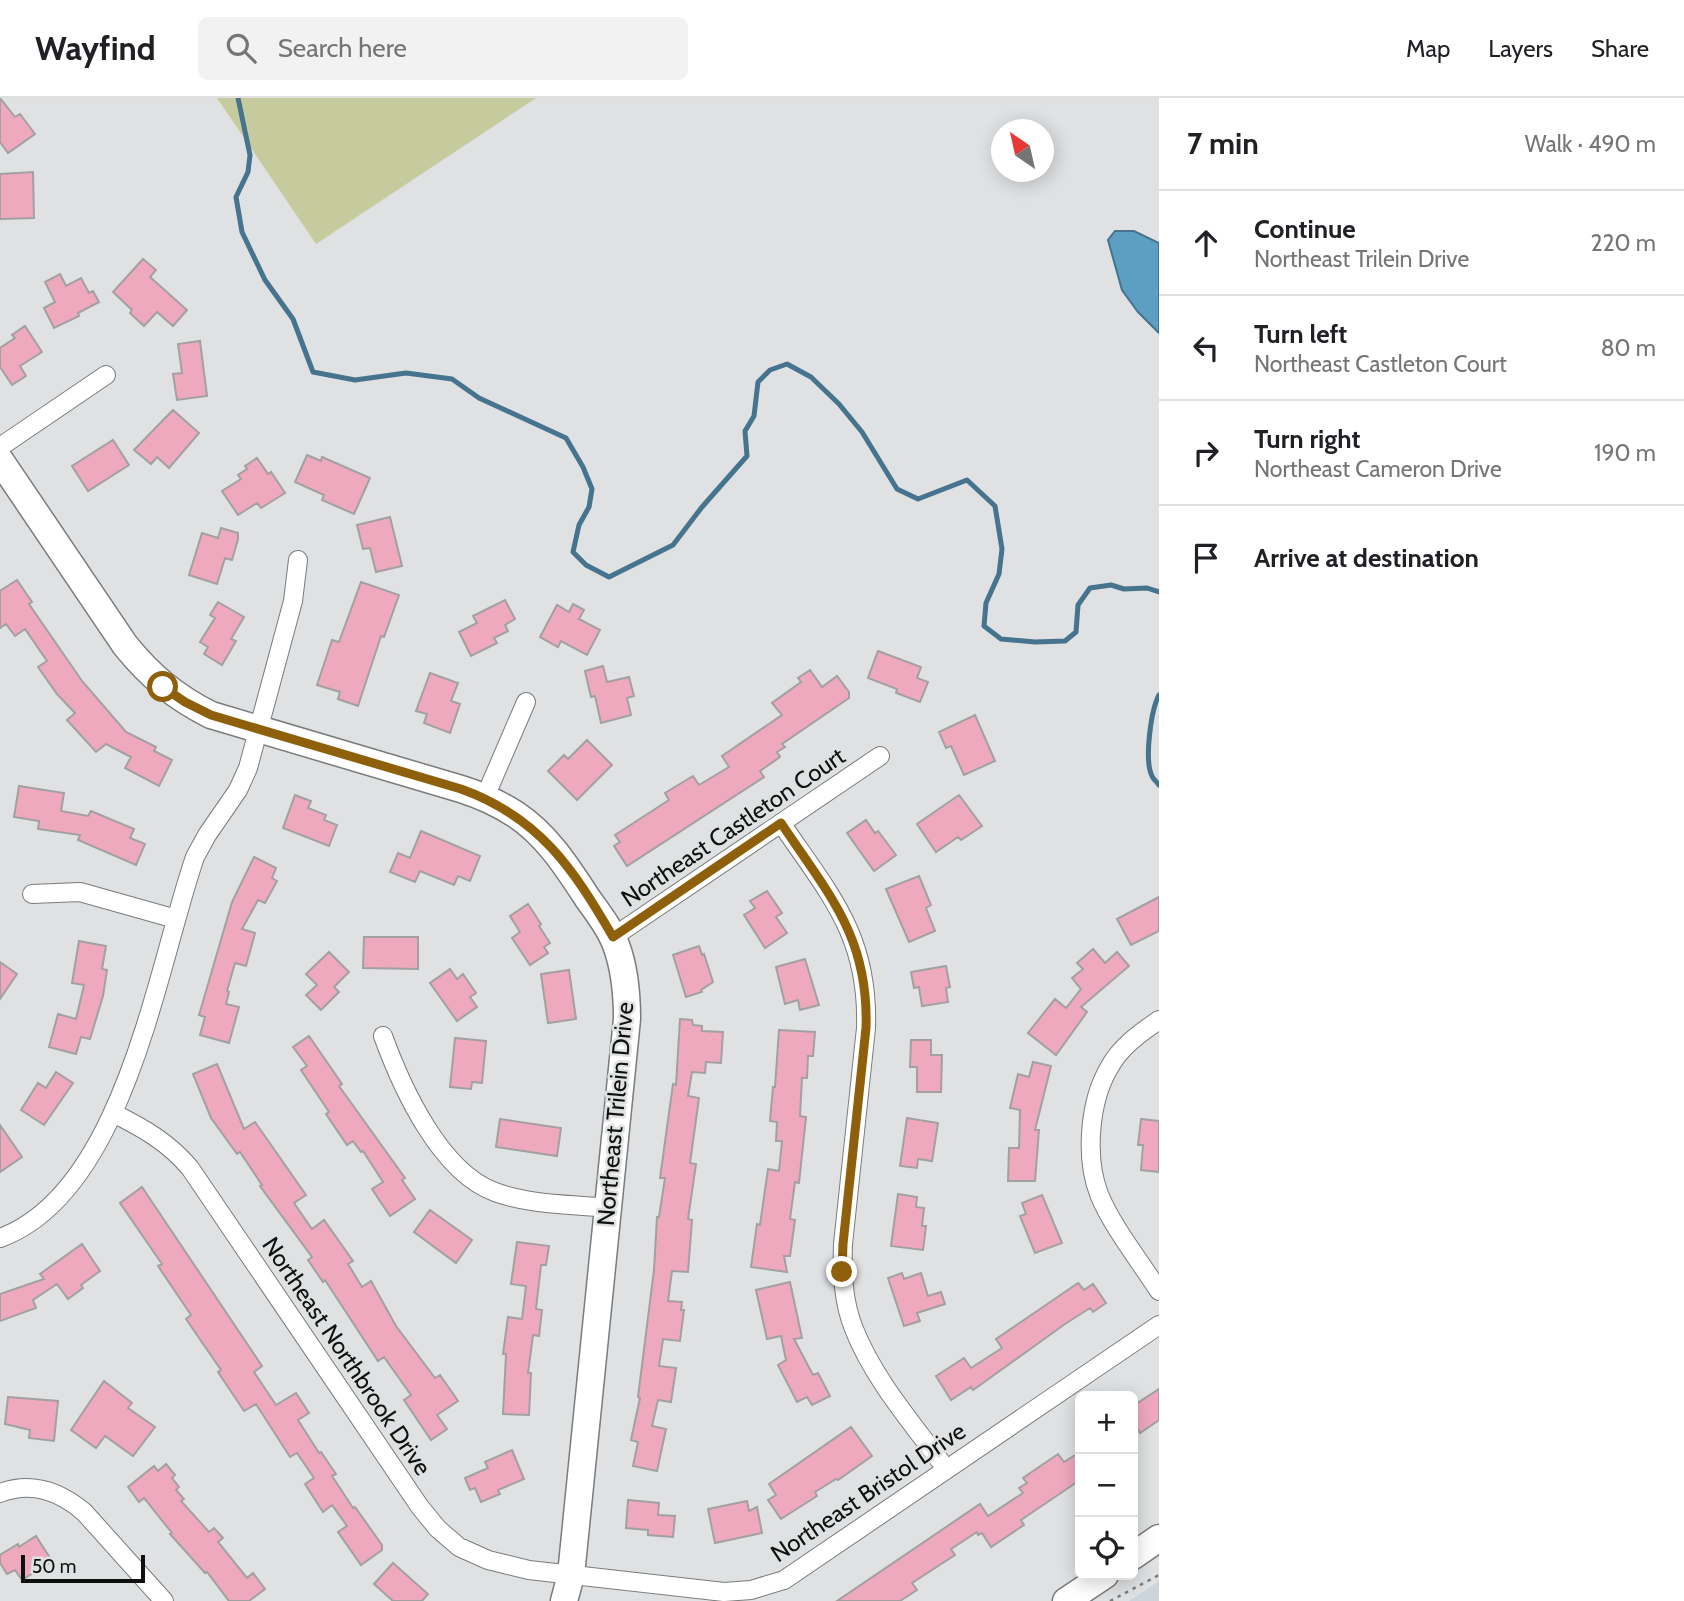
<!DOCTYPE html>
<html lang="en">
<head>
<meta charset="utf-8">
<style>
  body { margin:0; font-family:Cabin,sans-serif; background:#f2f2f2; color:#202124 }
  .controls { position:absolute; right:21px; bottom:21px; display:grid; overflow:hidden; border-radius:10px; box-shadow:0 4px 18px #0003 }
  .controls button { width:63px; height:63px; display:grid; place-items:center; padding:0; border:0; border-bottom:2px solid #e0e0e0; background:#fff; color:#202124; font:35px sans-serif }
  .compass { position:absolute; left:991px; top:21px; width:63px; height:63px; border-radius:50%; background:#fff; box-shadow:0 4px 18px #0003; rotate:326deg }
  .scale { position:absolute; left:21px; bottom:18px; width:124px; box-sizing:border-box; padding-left:7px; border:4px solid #0f1010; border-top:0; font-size:19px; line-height:24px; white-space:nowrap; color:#0f1010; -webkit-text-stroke:5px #dfe1e2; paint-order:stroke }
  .stop { position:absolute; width:21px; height:21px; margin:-16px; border:5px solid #8f600b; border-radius:50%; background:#fff }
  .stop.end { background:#8f600b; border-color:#fff; box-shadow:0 2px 7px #0008 }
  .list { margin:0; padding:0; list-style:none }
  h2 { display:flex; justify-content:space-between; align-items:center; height:91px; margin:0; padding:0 28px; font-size:30px }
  h2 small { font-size:23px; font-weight:400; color:#757577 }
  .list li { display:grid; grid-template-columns:46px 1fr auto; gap:21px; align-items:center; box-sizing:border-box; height:105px; padding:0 28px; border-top:2px solid #e0e0e0 }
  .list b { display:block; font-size:26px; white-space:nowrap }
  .list p { margin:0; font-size:23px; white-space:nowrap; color:#757577 }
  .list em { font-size:23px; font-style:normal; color:#757577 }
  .icon { flex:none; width:38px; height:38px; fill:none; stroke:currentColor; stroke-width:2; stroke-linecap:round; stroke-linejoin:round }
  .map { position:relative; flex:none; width:1159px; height:1503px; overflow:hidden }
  header { display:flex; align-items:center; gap:42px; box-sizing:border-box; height:98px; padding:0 35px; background:#fff; border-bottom:2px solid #e0e0e0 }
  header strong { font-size:33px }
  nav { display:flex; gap:38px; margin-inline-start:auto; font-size:24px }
  .search { width:490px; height:63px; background:#f2f2f2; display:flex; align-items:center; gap:18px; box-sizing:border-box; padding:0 24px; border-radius:10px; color:#757577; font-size:26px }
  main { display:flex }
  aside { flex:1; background:#fff }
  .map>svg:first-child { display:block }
  .built { fill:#cdd5dc }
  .green { fill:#c6cb9d }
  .water { fill:#5d9ec3; stroke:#46738d; stroke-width:2 }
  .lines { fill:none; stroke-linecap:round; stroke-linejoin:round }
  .stream { stroke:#46738d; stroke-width:5 }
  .building { fill:#efa9bf; stroke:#a2a0a1; stroke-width:2 }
  .street-casing { stroke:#797b7c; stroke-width:20 }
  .secondary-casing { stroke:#797b7c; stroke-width:29 }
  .path { stroke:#7c7e7e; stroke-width:2.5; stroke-dasharray:3.5 5; stroke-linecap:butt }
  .street { stroke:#fff; stroke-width:18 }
  .secondary { stroke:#fff; stroke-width:26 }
  .route { stroke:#8f600b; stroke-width:9 }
  .labels { text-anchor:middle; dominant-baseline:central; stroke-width:5; stroke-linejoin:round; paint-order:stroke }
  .street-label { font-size:24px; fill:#0f1010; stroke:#dfe1e2 }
</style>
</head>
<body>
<header>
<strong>Wayfind</strong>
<div class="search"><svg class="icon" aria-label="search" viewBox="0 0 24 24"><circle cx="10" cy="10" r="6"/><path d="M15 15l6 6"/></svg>Search here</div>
<nav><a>Map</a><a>Layers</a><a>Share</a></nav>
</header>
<main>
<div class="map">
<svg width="1159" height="1503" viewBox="0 0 1159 1503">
  <rect width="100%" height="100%" fill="#dfe1e2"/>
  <!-- built -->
  <path class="built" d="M 1159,1483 L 1159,1503 L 1129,1503 Z"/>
  <!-- green -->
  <path class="green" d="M 217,0 L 536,0 L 316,146 Z"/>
  <!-- water -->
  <path class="water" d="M 1115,133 L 1134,133 L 1159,145 L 1159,235 L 1138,214 L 1122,192 L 1108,142 Z"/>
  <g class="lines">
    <!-- stream -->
    <path class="stream" d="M 238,0 L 250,57 L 248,74 L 236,99 L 242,134 L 265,182 L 293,221 L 313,274 L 355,282 L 406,275 L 452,281 L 479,300 L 566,340 L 583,369 L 592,391 L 589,409 L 579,427 L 573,454 L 586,467 L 609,479 L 673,447 L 702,409 L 747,358 L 745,333 L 754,318 L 758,284 L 770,272 L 787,266 L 811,279 L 839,306 L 862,334 L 897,391 L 918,401 L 967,382 L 995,408 L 1002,451 L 999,476 L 986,505 L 984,528 L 1001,541 L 1035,544 L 1065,543 L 1076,534 L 1078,507 L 1090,490 L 1111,487 L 1124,491 L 1147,490 L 1159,494
      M 1159,597 C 1151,612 1144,662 1152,678 C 1153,681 1157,684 1159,687"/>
  </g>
  <!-- building -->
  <path class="building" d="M 0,0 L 15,19 L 20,16 L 35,36 L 8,55 L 0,44 Z
    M 33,74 L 34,120 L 0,121 L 0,76 Z
    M 143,161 L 156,172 L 150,179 L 187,212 L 173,228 L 157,214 L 144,228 L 130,215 L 132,212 L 113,194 Z
    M 60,176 L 66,188 L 81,180 L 89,195 L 93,193 L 99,204 L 78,215 L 79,218 L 54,230 L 44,210 L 55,204 L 45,184 Z
    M 25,228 L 42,254 L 20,268 L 26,278 L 12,287 L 0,269 L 0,250 L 15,240 L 12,237 Z
    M 200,243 L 207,298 L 177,302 L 173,276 L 182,275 L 178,246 Z
    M 173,312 L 199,335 L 169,370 L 157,359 L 151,366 L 134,352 Z
    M 113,342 L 129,367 L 88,393 L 72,368 Z
    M 307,357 L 321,363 L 322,359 L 370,380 L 354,416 L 322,402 L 324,397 L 295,384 Z
    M 257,360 L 268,376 L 271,374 L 285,395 L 261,410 L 257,405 L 238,417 L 222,393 L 241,381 L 238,377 L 247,371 L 245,368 Z
    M 390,419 L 402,468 L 376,474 L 370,450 L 363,451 L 357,427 Z
    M 221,430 L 238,435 L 238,441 L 232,462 L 225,460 L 217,486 L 189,477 L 202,435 L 218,440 Z
    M 17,482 L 32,504 L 29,506 L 82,583 L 126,634 L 156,649 L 154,653 L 172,662 L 159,688 L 125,670 L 131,659 L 106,646 L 96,654 L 67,622 L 75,615 L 57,596 L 38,569 L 47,563 L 25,531 L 15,538 L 6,526 L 0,530 L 0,493 Z
    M 361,484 L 399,497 L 384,539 L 381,538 L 358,608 L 338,601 L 340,594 L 317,587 L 332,542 L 339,544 Z
    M 505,502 L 515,521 L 505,527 L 508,533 L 494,540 L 497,545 L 471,558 L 459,534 L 477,525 L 473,518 Z
    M 218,504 L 244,519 L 231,541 L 236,543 L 222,567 L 204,556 L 208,549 L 200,544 L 215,520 L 210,517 Z
    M 573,506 L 584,512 L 579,521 L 600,532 L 587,557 L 561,543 L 558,549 L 540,539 L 557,507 L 569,514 Z
    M 878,553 L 921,569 L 917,580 L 928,584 L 920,604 L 896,595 L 897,591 L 868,580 Z
    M 603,568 L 607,584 L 629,579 L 634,598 L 627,600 L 631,617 L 601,625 L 595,598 L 591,599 L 585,573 Z
    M 810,572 L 822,589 L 837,578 L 849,594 L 849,600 L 782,646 L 785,649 L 777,654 L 780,659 L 760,673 L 764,679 L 627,768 L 614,748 L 620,744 L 615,737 L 669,702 L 665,695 L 693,678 L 699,687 L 729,669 L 722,658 L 782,617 L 772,605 L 801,584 L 798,580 Z
    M 430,575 L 458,585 L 451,603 L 460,606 L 450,635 L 424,625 L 427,616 L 416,613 Z
    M 975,617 L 995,663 L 964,677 L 951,648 L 946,650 L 939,634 Z
    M 587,642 L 612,667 L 577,702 L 548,673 L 564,657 L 568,661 Z
    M 19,688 L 64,695 L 61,713 L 88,718 L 91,713 L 134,731 L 130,740 L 145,746 L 136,767 L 78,742 L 80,737 L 38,731 L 39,723 L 14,719 Z
    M 295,697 L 311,703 L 308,710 L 326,717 L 324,722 L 337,727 L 329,748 L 283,730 Z
    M 959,697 L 982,728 L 961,742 L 958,739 L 936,754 L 917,726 Z
    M 866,722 L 875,735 L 878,733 L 896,757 L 874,773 L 847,735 Z
    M 421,733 L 480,758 L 470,783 L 458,778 L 454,787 L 420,773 L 415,784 L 390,774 L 398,755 L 410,760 Z
    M 254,759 L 276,770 L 272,780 L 277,783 L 265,805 L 258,802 L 242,831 L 255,835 L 246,868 L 235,865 L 227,893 L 229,894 L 226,906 L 239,909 L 229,945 L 200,937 L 205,919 L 199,917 L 232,804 Z
    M 919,778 L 931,807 L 926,810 L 935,833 L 909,844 L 886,791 Z
    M 767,793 L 782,815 L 776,819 L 787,835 L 765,850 L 744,817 L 755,810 L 750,803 Z
    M 1159,799 L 1159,833 L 1131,847 L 1117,821 Z
    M 528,806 L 541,826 L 539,828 L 550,845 L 544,849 L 548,855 L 530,867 L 512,840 L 520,834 L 510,818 Z
    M 364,839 L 418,839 L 418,871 L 363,870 Z
    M 79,843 L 106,848 L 102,871 L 107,872 L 103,898 L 90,941 L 81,939 L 76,956 L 49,949 L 58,916 L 76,921 L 84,887 L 72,885 Z
    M 699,848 L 702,857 L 704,856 L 713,884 L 701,892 L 702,894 L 686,899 L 673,857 Z
    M 1093,851 L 1105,865 L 1117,854 L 1129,868 L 1081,909 L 1087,914 L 1056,957 L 1028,935 L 1055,901 L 1066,910 L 1081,891 L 1072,880 L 1083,871 L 1077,865 Z
    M 329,854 L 349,874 L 334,889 L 339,894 L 321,912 L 306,897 L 317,887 L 306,876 Z
    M 805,861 L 819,907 L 800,912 L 798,902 L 785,906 L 776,869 Z
    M 0,864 L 17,876 L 0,901 Z
    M 946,868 L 950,889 L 946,890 L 948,904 L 922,908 L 919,889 L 914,890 L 911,874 Z
    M 450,871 L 457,881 L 463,876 L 476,895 L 470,899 L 477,909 L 457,923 L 430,885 Z
    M 569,872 L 576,921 L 548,925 L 541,876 Z
    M 680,921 L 692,922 L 693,927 L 702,928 L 702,933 L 723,934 L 721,965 L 706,964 L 705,975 L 692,974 L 688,998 L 699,1000 L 690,1065 L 696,1066 L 688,1121 L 692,1122 L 688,1174 L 672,1173 L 668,1203 L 682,1204 L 681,1212 L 684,1212 L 680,1243 L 663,1241 L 659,1268 L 676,1270 L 671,1304 L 658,1302 L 652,1328 L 666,1331 L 657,1373 L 633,1368 L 638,1344 L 631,1342 L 640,1300 L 638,1299 L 654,1172 L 657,1119 L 659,1119 L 665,1080 L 660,1080 L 673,986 L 676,987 Z
    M 779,932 L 815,934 L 813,958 L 808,958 L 807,980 L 802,980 L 800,1018 L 806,1019 L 799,1085 L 795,1084 L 790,1121 L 795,1122 L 790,1158 L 784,1158 L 787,1174 L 751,1169 L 757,1126 L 760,1127 L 768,1071 L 779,1073 L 782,1043 L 776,1043 L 777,1024 L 770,1023 L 773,989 L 775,989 Z
    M 309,938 L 342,986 L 339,988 L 405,1080 L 402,1082 L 415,1101 L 390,1118 L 372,1091 L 383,1084 L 363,1053 L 361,1054 L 353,1043 L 347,1047 L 326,1016 L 329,1014 L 301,972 L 307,968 L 293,949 Z
    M 455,940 L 486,943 L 482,985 L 472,984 L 471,991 L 450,989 Z
    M 911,942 L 931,942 L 931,957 L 942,957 L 941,994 L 917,994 L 917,969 L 910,969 Z
    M 1033,964 L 1051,968 L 1035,1032 L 1039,1032 L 1035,1083 L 1008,1083 L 1009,1050 L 1019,1050 L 1020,1012 L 1010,1010 L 1018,976 L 1029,979 Z
    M 217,966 L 244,1031 L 255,1024 L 306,1097 L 294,1105 L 312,1131 L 324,1122 L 353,1163 L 348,1166 L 362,1189 L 371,1183 L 396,1228 L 435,1280 L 440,1277 L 458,1303 L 437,1317 L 447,1331 L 431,1342 L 404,1302 L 411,1297 L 384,1259 L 378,1263 L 325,1182 L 323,1184 L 308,1162 L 312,1159 L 260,1088 L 262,1087 L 240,1054 L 237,1056 L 211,1020 L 193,976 Z
    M 56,974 L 73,985 L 44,1027 L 21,1012 L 38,985 L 46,990 Z
    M 907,1020 L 938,1025 L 932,1063 L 918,1061 L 917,1070 L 900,1068 Z
    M 500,1021 L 561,1030 L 557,1058 L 496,1049 Z
    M 1141,1021 L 1159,1023 L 1159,1074 L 1141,1072 L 1143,1047 L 1138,1047 Z
    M 0,1027 L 22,1059 L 0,1074 Z
    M 142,1089 L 262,1268 L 254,1274 L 276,1307 L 296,1295 L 309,1315 L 298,1322 L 319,1355 L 321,1354 L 336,1376 L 332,1378 L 353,1410 L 355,1409 L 382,1447 L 382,1452 L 361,1467 L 338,1434 L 347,1428 L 332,1407 L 323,1414 L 305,1386 L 314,1380 L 297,1355 L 290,1359 L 256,1306 L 244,1313 L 218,1274 L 221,1272 L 186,1221 L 191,1217 L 158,1168 L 162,1166 L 120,1105 Z
    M 898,1096 L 917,1099 L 916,1109 L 924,1110 L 922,1128 L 926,1128 L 923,1152 L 891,1148 Z
    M 1042,1097 L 1062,1145 L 1035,1155 L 1020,1118 L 1026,1116 L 1022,1105 Z
    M 430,1112 L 472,1142 L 456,1165 L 414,1134 Z
    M 517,1144 L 549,1148 L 546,1167 L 541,1167 L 536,1211 L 542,1212 L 539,1238 L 533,1237 L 528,1275 L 531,1275 L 529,1317 L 503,1316 L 506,1256 L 503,1256 L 508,1219 L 522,1221 L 526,1188 L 511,1186 Z
    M 82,1146 L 100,1173 L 81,1187 L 83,1190 L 68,1201 L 57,1186 L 33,1202 L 36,1210 L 0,1223 L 0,1196 L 44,1181 L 40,1176 Z
    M 902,1175 L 904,1181 L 921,1175 L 928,1198 L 941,1194 L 945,1206 L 917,1215 L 920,1223 L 904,1228 L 888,1180 Z
    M 790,1184 L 802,1240 L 794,1241 L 813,1277 L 818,1275 L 830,1298 L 812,1307 L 807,1299 L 797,1304 L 778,1267 L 786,1262 L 781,1238 L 767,1241 L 756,1192 Z
    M 1078,1185 L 1084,1192 L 1093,1186 L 1106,1205 L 1093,1214 L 1090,1210 L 1065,1226 L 973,1292 L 971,1289 L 951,1302 L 936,1278 L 964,1260 L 971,1270 L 1002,1250 L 996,1241 Z
    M 104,1283 L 132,1305 L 128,1310 L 155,1329 L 133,1358 L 105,1338 L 96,1350 L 71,1332 Z
    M 1159,1291 L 1159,1322 L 1140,1335 L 1133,1323 L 1133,1308 Z
    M 8,1299 L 58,1303 L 54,1343 L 29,1340 L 30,1332 L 5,1326 Z
    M 851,1329 L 872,1358 L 838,1382 L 836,1381 L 815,1394 L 817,1398 L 781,1421 L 768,1402 L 776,1397 L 769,1386 Z
    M 512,1352 L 524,1381 L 498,1392 L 500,1396 L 481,1404 L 475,1390 L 470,1392 L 465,1380 L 488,1370 L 485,1364 Z
    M 1080,1354 L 1080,1382 L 1021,1422 L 1024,1427 L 991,1449 L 982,1435 L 978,1437 L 977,1434 L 951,1451 L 955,1457 L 912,1485 L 917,1492 L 900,1503 L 837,1503 L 980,1406 L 988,1418 L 1023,1395 L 1019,1390 L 1027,1385 L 1023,1380 L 1058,1356 L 1064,1364 Z
    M 166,1366 L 175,1377 L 172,1380 L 179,1389 L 176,1392 L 184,1401 L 181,1403 L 209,1434 L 214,1430 L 223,1440 L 218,1444 L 247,1480 L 253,1475 L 265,1491 L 249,1503 L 229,1503 L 207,1474 L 205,1475 L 170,1436 L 172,1435 L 144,1400 L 139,1404 L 128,1389 L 154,1368 L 158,1373 Z
    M 628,1402 L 659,1405 L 658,1417 L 675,1418 L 673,1439 L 648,1437 L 648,1432 L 626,1430 Z
    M 747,1403 L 749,1413 L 757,1409 L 762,1435 L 715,1445 L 708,1411 Z
    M 36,1438 L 52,1463 L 22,1482 L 15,1472 L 7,1476 L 0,1465 L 0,1457 L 18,1446 L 19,1449 Z
    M 393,1465 L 428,1496 L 422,1503 L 393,1503 L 374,1486 Z"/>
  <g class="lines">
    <!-- street casing -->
    <g class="street-casing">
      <path id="street" d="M 0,349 L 106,277
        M 485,699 L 526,604
        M 781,725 C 830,797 869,838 866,930 L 843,1146 C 842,1175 843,1204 854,1231 C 874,1282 914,1327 946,1371
        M 32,796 L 80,794 L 176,821
        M 613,839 L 880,658
        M 1159,922 C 1140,935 1120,949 1109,970 C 1089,1004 1085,1060 1099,1096 C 1110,1125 1141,1165 1159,1193
        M 383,938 C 402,990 440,1074 495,1094 C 530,1107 571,1106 607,1110
        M 113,1015 C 143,1030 168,1044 190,1070 L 420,1409 L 438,1431 L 459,1449 L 488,1462 L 529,1472 L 724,1494 L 751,1492 L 784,1482 L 1159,1227
        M 0,1140 C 124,1095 157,869 195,759 L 207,737 L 238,692 L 248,670 L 293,503 L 298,462
        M 0,1395 C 32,1383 59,1393 84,1414 L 164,1503"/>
    </g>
    <!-- secondary casing -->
    <g class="secondary-casing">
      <path id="secondary" d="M 0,362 L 125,547 C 150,578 175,599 211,617 L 461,691 C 480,697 498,705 515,716 C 547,737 567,769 588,801 C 598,815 610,830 616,847 C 625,871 627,895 627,921 L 571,1477 L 564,1503
        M 1133,1458 L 1159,1440
        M 1066,1503 L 1105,1477"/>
    </g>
    <!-- path -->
    <path class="path" d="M 1110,1503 L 1159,1477"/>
    <!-- street -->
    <use href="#street" class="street"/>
    <!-- secondary -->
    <use href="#secondary" class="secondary"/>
  </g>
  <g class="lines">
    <!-- route -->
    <path class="route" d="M 163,589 L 185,604 L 211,617 L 461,691 C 539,719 573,770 613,839 L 781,725 C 829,797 869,839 866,930 L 843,1146 L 842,1174"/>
  </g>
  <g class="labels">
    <!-- street labels -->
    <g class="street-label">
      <text transform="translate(733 729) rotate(-34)">Northeast Castleton Court</text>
      <text transform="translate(615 1016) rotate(-85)">Northeast Trilein Drive</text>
      <text transform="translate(347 1258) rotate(56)">Northeast Northbrook Drive</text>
      <text transform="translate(868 1394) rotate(-34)">Northeast Bristol Drive</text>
    </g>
  </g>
</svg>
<div class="controls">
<button>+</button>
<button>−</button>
<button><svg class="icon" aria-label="locate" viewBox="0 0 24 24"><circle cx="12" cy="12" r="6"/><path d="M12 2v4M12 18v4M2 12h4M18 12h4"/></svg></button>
</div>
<svg class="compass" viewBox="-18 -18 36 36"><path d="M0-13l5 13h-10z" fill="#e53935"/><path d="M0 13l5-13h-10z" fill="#757577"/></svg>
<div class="scale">50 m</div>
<div class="stop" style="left:163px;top:589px"></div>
<div class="stop end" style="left:842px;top:1174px"></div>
</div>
<aside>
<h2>7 min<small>Walk · 490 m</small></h2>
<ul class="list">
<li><svg class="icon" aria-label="ahead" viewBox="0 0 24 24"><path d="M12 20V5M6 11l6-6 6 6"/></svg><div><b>Continue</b><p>Northeast Trilein Drive</p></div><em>220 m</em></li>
<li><svg class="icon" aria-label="left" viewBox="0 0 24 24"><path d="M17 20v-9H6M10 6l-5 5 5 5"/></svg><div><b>Turn left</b><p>Northeast Castleton Court</p></div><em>80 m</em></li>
<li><svg class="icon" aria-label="right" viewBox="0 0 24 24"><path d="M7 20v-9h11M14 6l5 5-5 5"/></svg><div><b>Turn right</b><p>Northeast Cameron Drive</p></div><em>190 m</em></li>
<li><svg class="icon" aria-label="arrive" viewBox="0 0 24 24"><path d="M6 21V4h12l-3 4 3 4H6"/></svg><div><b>Arrive at destination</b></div></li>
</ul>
</aside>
</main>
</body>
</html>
